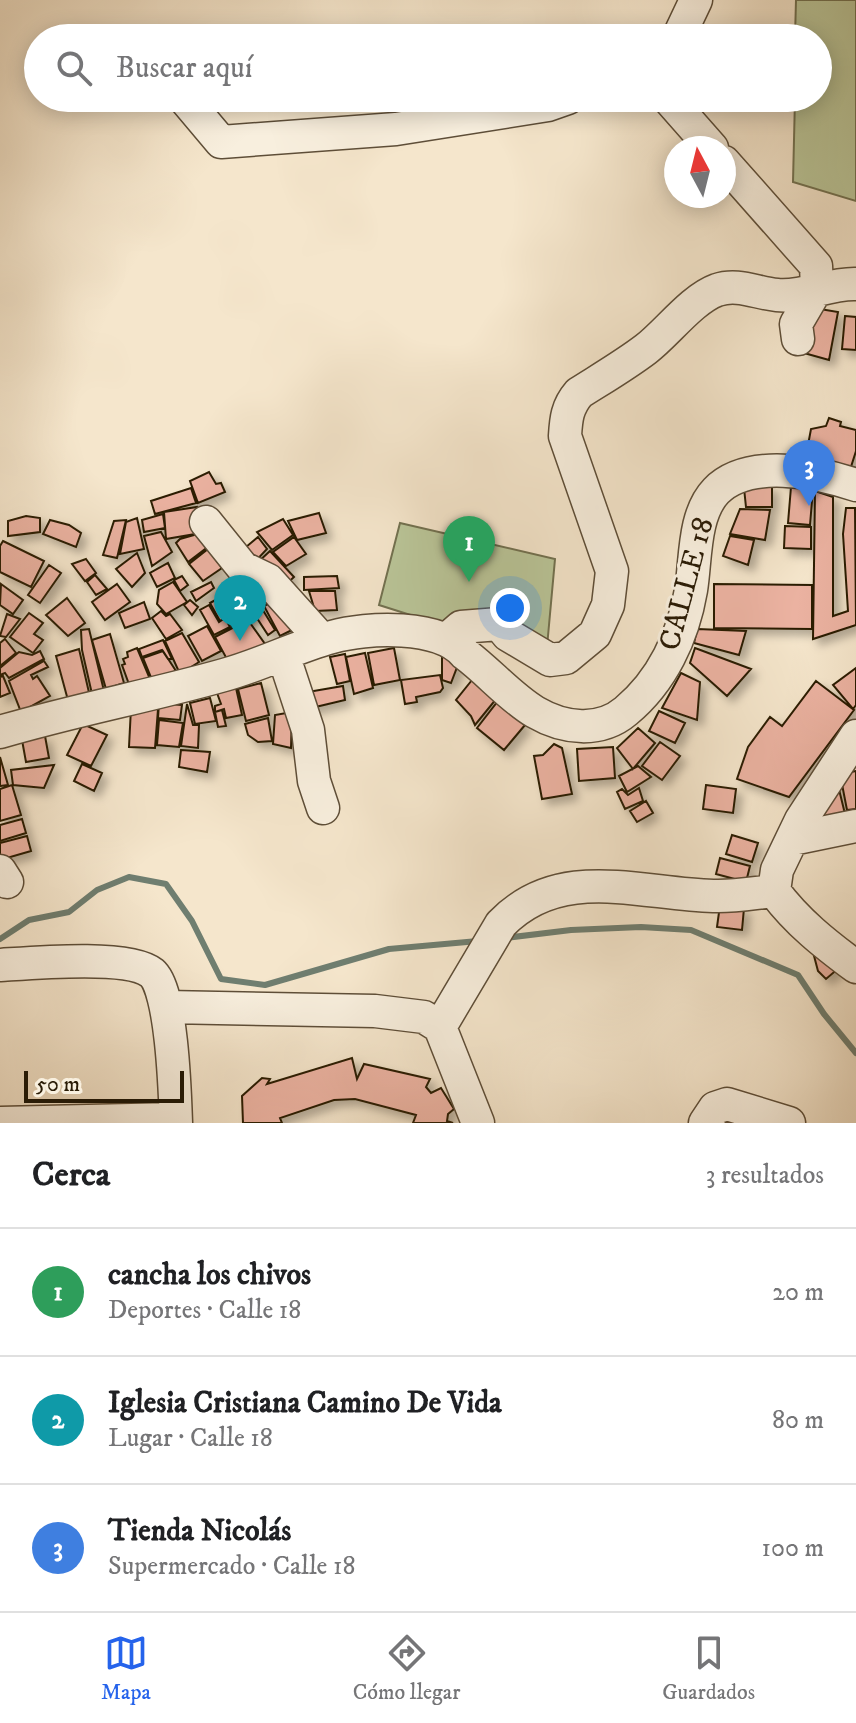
<!DOCTYPE html>
<html lang="es">
<head>
<meta charset="utf-8">
<style>
  body { margin:0; font-family:"IM FELL DW Pica",serif; background:#f2f2f2; color:#202124 }
  .compass { position:absolute; left:664px; top:136px; width:72px; height:72px; border-radius:50%; background:#fff; box-shadow:0 4px 20px #0003; rotate:353deg }
  .scale { position:absolute; left:24px; bottom:20px; width:160px; box-sizing:border-box; padding-left:8px; border:4px solid #2b1c06; border-top:0; font-size:22px; line-height:28px; white-space:nowrap; color:#2b1c06; -webkit-text-stroke:6px #f8efde; paint-order:stroke }
  .you { position:absolute; left:510px; top:608px; width:28px; height:28px; margin:-20px; border:6px solid #fff; border-radius:50%; background:#1a73e8; box-shadow:0 0 0 12px #1a73e833 }
  .badge { display:grid; place-items:center; width:52px; height:52px; border-radius:50%; background:#2563eb; color:#fff; font-size:26px; font-weight:700 }
  .pin { position:absolute; translate:-50% -66px; filter:drop-shadow(0 2px 4px #0008) }
  .pin::after { content:''; position:absolute; top:42px; width:28px; height:24px; background:inherit; clip-path:polygon(0 0,100% 0,50% 100%) }
  .list { margin:0; padding:0; list-style:none }
  h2 { display:flex; justify-content:space-between; align-items:center; height:104px; margin:0; padding:0 32px; font-size:34px }
  h2 small { font-size:26px; font-weight:400; color:#757577 }
  .list li { display:grid; grid-template-columns:52px 1fr auto; gap:24px; align-items:center; box-sizing:border-box; height:128px; padding:0 32px; border-top:2px solid #e0e0e0 }
  .list b { display:block; font-size:30px; white-space:nowrap }
  .list p { margin:0; font-size:26px; white-space:nowrap; color:#757577 }
  .list em { font-size:26px; font-style:normal; color:#757577 }
  .icon { flex:none; width:44px; height:44px; fill:none; stroke:currentColor; stroke-width:2; stroke-linecap:round; stroke-linejoin:round }
  .map { position:relative; flex:none; width:856px; height:1123px; overflow:hidden }
  .search { position:absolute; background:#fff; box-shadow:0 4px 20px #0003; left:24px; right:24px; top:24px; height:88px; display:flex; align-items:center; gap:20px; box-sizing:border-box; padding:0 28px; border-radius:44px; color:#757577; font-size:30px }
  .sheet { height:488px; background:#fff }
  nav { display:flex; justify-content:space-around; align-items:center; box-sizing:border-box; height:112px; border-top:2px solid #e0e0e0; background:#fff; font-size:22px; color:#757577 }
  nav a { display:grid; justify-items:center; gap:4px }
  nav .on { color:#2563eb }
  .map>svg:first-child { display:block }
  .green { fill:#bac699; stroke:#727150; stroke-width:2 }
  .lines { fill:none; stroke-linecap:round; stroke-linejoin:round }
  .stream { stroke:#6f7e70; stroke-width:6 }
  .building { fill:#ebb2a1; stroke:#2b1c06; stroke-width:2; filter:url(#shadow) }
  .minor-casing { stroke:#5e4e38; stroke-width:35 }
  .minor { stroke:#f8efde; stroke-width:32 }
  .labels { text-anchor:middle; dominant-baseline:central; stroke-width:6; stroke-linejoin:round; paint-order:stroke }
  .street-label { font-size:30px; fill:#2b1c06; stroke:#f8efde }
</style>
</head>
<body>
<div class="map">
<svg width="856" height="1123" viewBox="0 0 856 1123">
  <defs>
    <filter id="shadow"><feDropShadow dx="6" dy="6" stdDeviation="4" flood-color="#0004"/></filter>
  </defs>
  <rect width="100%" height="100%" fill="#f5e6cc"/>
  <filter id="stains"><feTurbulence type="fractalNoise" baseFrequency=".0025" numOctaves="4"/><feColorMatrix values="0 0 0 0 .2 0 0 0 0 .09 0 0 0 0 .02 0 0 0 .5 -.17"/></filter>
  <radialGradient id="worn" r=".72"><stop offset=".6" stop-color="#630" stop-opacity="0"/><stop offset="1" stop-color="#630" stop-opacity=".3"/></radialGradient>
  <!-- green -->
  <path class="green" d="M 796,0 L 856,0 L 856,201 L 793,182 L 795,98 L 818,98 L 818,38 L 795,38 Z
    M 400,523 L 555,559 L 546,658 L 379,605 Z"/>
  <g class="lines">
    <!-- stream -->
    <path class="stream" d="M 505,938 L 571,930 L 641,927 L 691,930 L 798,975 L 824,1014 L 856,1053
      M 0,939 L 29,920 L 69,912 L 97,890 L 129,877 L 166,884 L 192,921 L 221,979 L 265,985 L 389,949 L 478,941"/>
  </g>
  <!-- building -->
  <path class="building" d="M 814,308 L 838,312 L 829,360 L 804,353 Z
    M 845,316 L 856,317 L 856,350 L 842,349 Z
    M 829,418 L 841,422 L 840,426 L 856,430 L 856,451 L 849,473 L 809,461 L 808,445 L 811,429 L 826,426 Z
    M 209,472 L 216,484 L 221,483 L 225,492 L 198,503 L 190,481 Z
    M 772,486 L 772,507 L 746,507 L 744,488 Z
    M 791,487 L 813,489 L 810,525 L 788,523 Z
    M 191,488 L 196,503 L 155,514 L 151,501 Z
    M 815,491 L 833,497 L 833,616 L 848,611 L 843,534 L 846,508 L 855,508 L 856,625 L 813,639 Z
    M 197,507 L 201,533 L 166,539 L 164,512 Z
    M 740,509 L 770,510 L 765,540 L 730,534 Z
    M 319,513 L 326,533 L 297,540 L 288,521 Z
    M 163,514 L 165,528 L 144,532 L 142,520 Z
    M 26,516 L 40,518 L 40,532 L 8,536 L 8,521 Z
    M 137,518 L 144,549 L 120,554 L 126,522 Z
    M 283,519 L 293,535 L 272,550 L 257,532 Z
    M 50,520 L 69,525 L 81,533 L 76,547 L 43,534 Z
    M 126,520 L 117,558 L 103,555 L 114,521 Z
    M 785,526 L 811,527 L 811,549 L 784,548 Z
    M 161,532 L 172,552 L 152,566 L 144,536 Z
    M 201,533 L 209,546 L 188,562 L 176,543 L 180,539 Z
    M 730,536 L 754,540 L 748,565 L 723,556 Z
    M 258,537 L 267,549 L 251,566 L 246,547 Z
    M 294,537 L 306,554 L 286,566 L 273,552 Z
    M 3,541 L 44,561 L 31,587 L 0,572 L 0,546 Z
    M 208,549 L 222,568 L 203,581 L 189,564 Z
    M 270,551 L 294,577 L 281,589 L 257,563 Z
    M 137,553 L 145,573 L 132,587 L 116,569 Z
    M 86,559 L 96,573 L 85,581 L 72,564 Z
    M 168,563 L 175,578 L 157,587 L 150,573 Z
    M 49,565 L 61,573 L 40,603 L 28,595 Z
    M 95,575 L 107,589 L 96,595 L 87,582 Z
    M 182,576 L 188,585 L 180,591 L 174,580 Z
    M 337,576 L 339,588 L 304,590 L 304,577 Z
    M 262,580 L 265,601 L 247,603 L 244,581 Z
    M 173,582 L 187,602 L 166,614 L 157,604 L 159,590 Z
    M 211,582 L 214,588 L 196,601 L 191,592 Z
    M 1,584 L 23,600 L 13,614 L 0,605 Z
    M 117,584 L 130,602 L 105,620 L 92,602 Z
    M 714,584 L 812,585 L 812,629 L 714,628 Z
    M 309,591 L 335,591 L 337,610 L 315,611 Z
    M 230,592 L 239,611 L 220,621 L 210,603 Z
    M 67,598 L 85,623 L 68,636 L 46,615 Z
    M 190,600 L 198,607 L 192,615 L 184,605 Z
    M 275,600 L 292,630 L 280,636 L 264,606 Z
    M 144,602 L 150,619 L 125,628 L 119,613 Z
    M 209,605 L 219,622 L 225,618 L 230,627 L 214,635 L 200,610 Z
    M 261,607 L 275,630 L 268,635 L 253,612 Z
    M 245,609 L 250,616 L 232,626 L 228,618 Z
    M 161,611 L 166,616 L 170,614 L 182,630 L 166,639 L 152,618 Z
    M 29,613 L 43,623 L 34,634 L 43,640 L 33,653 L 10,637 Z
    M 7,614 L 20,619 L 6,637 L 0,636 Z
    M 248,620 L 265,644 L 229,663 L 215,637 Z
    M 207,626 L 221,651 L 202,661 L 188,636 Z
    M 89,629 L 104,691 L 92,694 L 82,650 L 81,630 Z
    M 697,629 L 746,631 L 739,655 L 694,643 Z
    M 182,633 L 199,662 L 180,674 L 165,641 Z
    M 110,634 L 124,683 L 106,689 L 92,640 Z
    M 5,639 L 16,653 L 0,666 L 0,643 Z
    M 163,640 L 172,659 L 168,659 L 162,650 L 142,657 L 139,649 Z
    M 137,648 L 150,679 L 130,687 L 122,665 L 125,664 L 123,659 L 128,657 L 127,652 Z
    M 394,648 L 400,680 L 374,685 L 368,653 Z
    M 695,648 L 751,669 L 727,696 L 690,663 Z
    M 79,649 L 90,697 L 69,704 L 56,656 Z
    M 40,651 L 44,659 L 9,678 L 5,673 L 0,675 L 0,668 L 19,652 L 32,655 Z
    M 163,651 L 176,671 L 152,680 L 143,658 Z
    M 365,653 L 373,688 L 354,694 L 346,657 Z
    M 345,654 L 350,681 L 337,684 L 330,657 Z
    M 442,655 L 459,662 L 451,683 L 442,680 Z
    M 44,661 L 48,667 L 31,675 L 33,679 L 37,676 L 50,696 L 21,712 L 9,681 Z
    M 856,668 L 856,705 L 853,709 L 833,685 Z
    M 681,673 L 700,682 L 697,720 L 662,708 Z
    M 440,675 L 443,688 L 440,692 L 416,697 L 417,702 L 405,704 L 401,680 Z
    M 3,676 L 10,693 L 0,697 L 0,677 Z
    M 472,680 L 497,698 L 475,725 L 471,716 L 456,700 Z
    M 816,681 L 854,710 L 789,797 L 737,779 L 748,747 L 770,717 L 782,726 Z
    M 261,683 L 269,715 L 246,721 L 238,689 Z
    M 343,686 L 345,700 L 307,709 L 302,693 Z
    M 236,688 L 242,715 L 226,718 L 224,709 L 215,712 L 215,706 L 221,704 L 217,693 Z
    M 210,698 L 216,721 L 195,724 L 190,703 Z
    M 498,701 L 525,725 L 504,750 L 477,728 Z
    M 159,703 L 182,705 L 180,720 L 158,718 Z
    M 187,704 L 193,725 L 199,725 L 198,748 L 181,746 Z
    M 131,708 L 158,709 L 155,748 L 129,747 Z
    M 222,710 L 226,726 L 218,727 L 215,712 Z
    M 659,711 L 685,723 L 675,743 L 649,731 Z
    M 292,712 L 291,748 L 273,744 L 275,715 Z
    M 268,718 L 272,741 L 258,742 L 248,735 L 245,724 Z
    M 159,720 L 183,723 L 179,747 L 157,745 Z
    M 83,724 L 107,735 L 91,766 L 67,755 Z
    M 638,728 L 655,743 L 633,769 L 617,748 Z
    M 45,736 L 49,758 L 26,762 L 22,740 Z
    M 660,742 L 680,756 L 662,780 L 642,766 Z
    M 554,744 L 562,748 L 572,794 L 542,799 L 534,756 L 543,755 Z
    M 613,747 L 615,778 L 579,781 L 577,749 Z
    M 181,750 L 210,752 L 207,772 L 179,767 Z
    M 0,757 L 8,785 L 0,786 Z
    M 82,764 L 102,773 L 94,791 L 74,781 Z
    M 54,765 L 44,788 L 13,785 L 11,770 Z
    M 638,766 L 651,777 L 627,792 L 619,776 Z
    M 856,771 L 856,809 L 847,810 L 840,774 Z
    M 836,777 L 845,814 L 814,821 Z
    M 12,785 L 21,815 L 0,821 L 0,789 Z
    M 706,785 L 736,789 L 733,813 L 703,809 Z
    M 639,788 L 643,801 L 625,809 L 617,792 L 622,789 L 628,795 Z
    M 646,801 L 653,813 L 637,822 L 630,811 Z
    M 22,819 L 26,833 L 0,841 L 0,825 Z
    M 732,835 L 758,843 L 752,862 L 726,854 Z
    M 27,836 L 31,851 L 0,860 L 0,843 Z
    M 720,858 L 750,866 L 746,882 L 716,874 Z
    M 720,905 L 744,908 L 742,930 L 717,927 Z
    M 813,952 L 840,967 L 826,979 L 818,971 Z
    M 352,1058 L 357,1079 L 364,1064 L 430,1079 L 426,1087 L 431,1093 L 441,1088 L 454,1109 L 448,1114 L 447,1121 L 453,1123 L 413,1123 L 416,1115 L 355,1099 L 334,1100 L 280,1118 L 282,1123 L 243,1123 L 242,1096 L 262,1078 L 270,1079 L 267,1084 Z"/>
  <g class="lines">
    <!-- minor casing -->
    <g class="minor-casing">
      <path id="minor" d="M 678,38 L 696,0
        M 184,98 L 221,142 L 396,129 L 548,105 L 568,98
        M 668,98 L 712,148
        M 724,162 L 816,266 L 817,288 L 796,324 L 798,339
        M 206,522 L 243,568 L 268,580 L 322,640
        M 446,640 L 461,627 L 499,624 L 508,635 L 550,660 L 566,658 L 595,634 L 608,605 L 612,571 L 565,436 C 566,419 567,407 579,393 C 601,379 625,365 646,349 C 667,333 692,299 717,290 C 738,283 756,293 777,295 C 803,298 829,283 856,284
        M 283,654 L 308,730 L 314,781 L 323,808
        M 0,732 C 74,710 150,696 224,675 C 261,665 295,647 332,637 C 367,627 440,624 465,654 C 488,671 511,698 535,712 C 564,729 600,733 626,711 C 662,681 683,637 691,590 C 696,560 693,515 716,491 C 748,458 817,472 856,485
        M 856,736 L 801,820 L 777,870 L 774,891 C 797,922 825,944 856,967
        M 792,839 L 856,826
        M 0,871 L 7,882
        M 0,965 C 31,963 129,954 152,973 C 172,990 175,1094 176,1123
        M 167,1007 L 375,1011 L 424,1017 L 440,1027 L 478,1123
        M 440,1027 L 501,924 C 560,863 639,894 713,896 C 733,897 754,893 774,891
        M 0,1123 L 175,1119
        M 705,1123 L 715,1108 L 727,1104 L 789,1123"/>
    </g>
    <!-- minor -->
    <use href="#minor" class="minor"/>
  </g>
  <g class="labels">
    <!-- street labels -->
    <g class="street-label">
      <text transform="translate(687 584) rotate(-75)">CALLE 18</text>
    </g>
  </g>
  <rect width="100%" height="100%" filter="url(#stains)"/>
  <rect width="100%" height="100%" fill="url(#worn)"/>
</svg>
<svg class="compass" viewBox="-18 -18 36 36"><path d="M0-13l5 13h-10z" fill="#e53935"/><path d="M0 13l5-13h-10z" fill="#757577"/></svg>
<div class="scale">50 m</div>
<div class="you"></div>
<div class="pin badge" style="left:469px;top:582px;background:#2e9e5b">1</div>
<div class="pin badge" style="left:240px;top:641px;background:#0f9aa8">2</div>
<div class="pin badge" style="left:809px;top:506px;background:#3f7fe0">3</div>
<div class="search"><svg class="icon" aria-label="search" viewBox="0 0 24 24"><circle cx="10" cy="10" r="6"/><path d="M15 15l6 6"/></svg>Buscar aquí</div>
</div>
<section class="sheet">
<h2>Cerca<small>3 resultados</small></h2>
<ul class="list">
<li><span class="badge" style="background:#2e9e5b">1</span><div><b>cancha los chivos</b><p>Deportes · Calle 18</p></div><em>20 m</em></li>
<li><span class="badge" style="background:#0f9aa8">2</span><div><b>Iglesia Cristiana Camino De Vida</b><p>Lugar · Calle 18</p></div><em>80 m</em></li>
<li><span class="badge" style="background:#3f7fe0">3</span><div><b>Tienda Nicolás</b><p>Supermercado · Calle 18</p></div><em>100 m</em></li>
</ul>
</section>
<nav>
<a class="on"><svg class="icon" aria-label="map" viewBox="0 0 24 24"><path d="M3 6l6-2 6 2 6-2v14l-6 2-6-2-6 2zM9 4v14M15 6v14"/></svg>Mapa</a>
<a><svg class="icon" aria-label="directions" viewBox="0 0 24 24"><path d="M12 3l9 9-9 9-9-9zM9 14v-3h6M13 9l2 2-2 2"/></svg>Cómo llegar</a>
<a><svg class="icon" aria-label="saved" viewBox="0 0 24 24"><path d="M7 4h10v16l-5-4-5 4z"/></svg>Guardados</a>
</nav>
</body>
</html>
